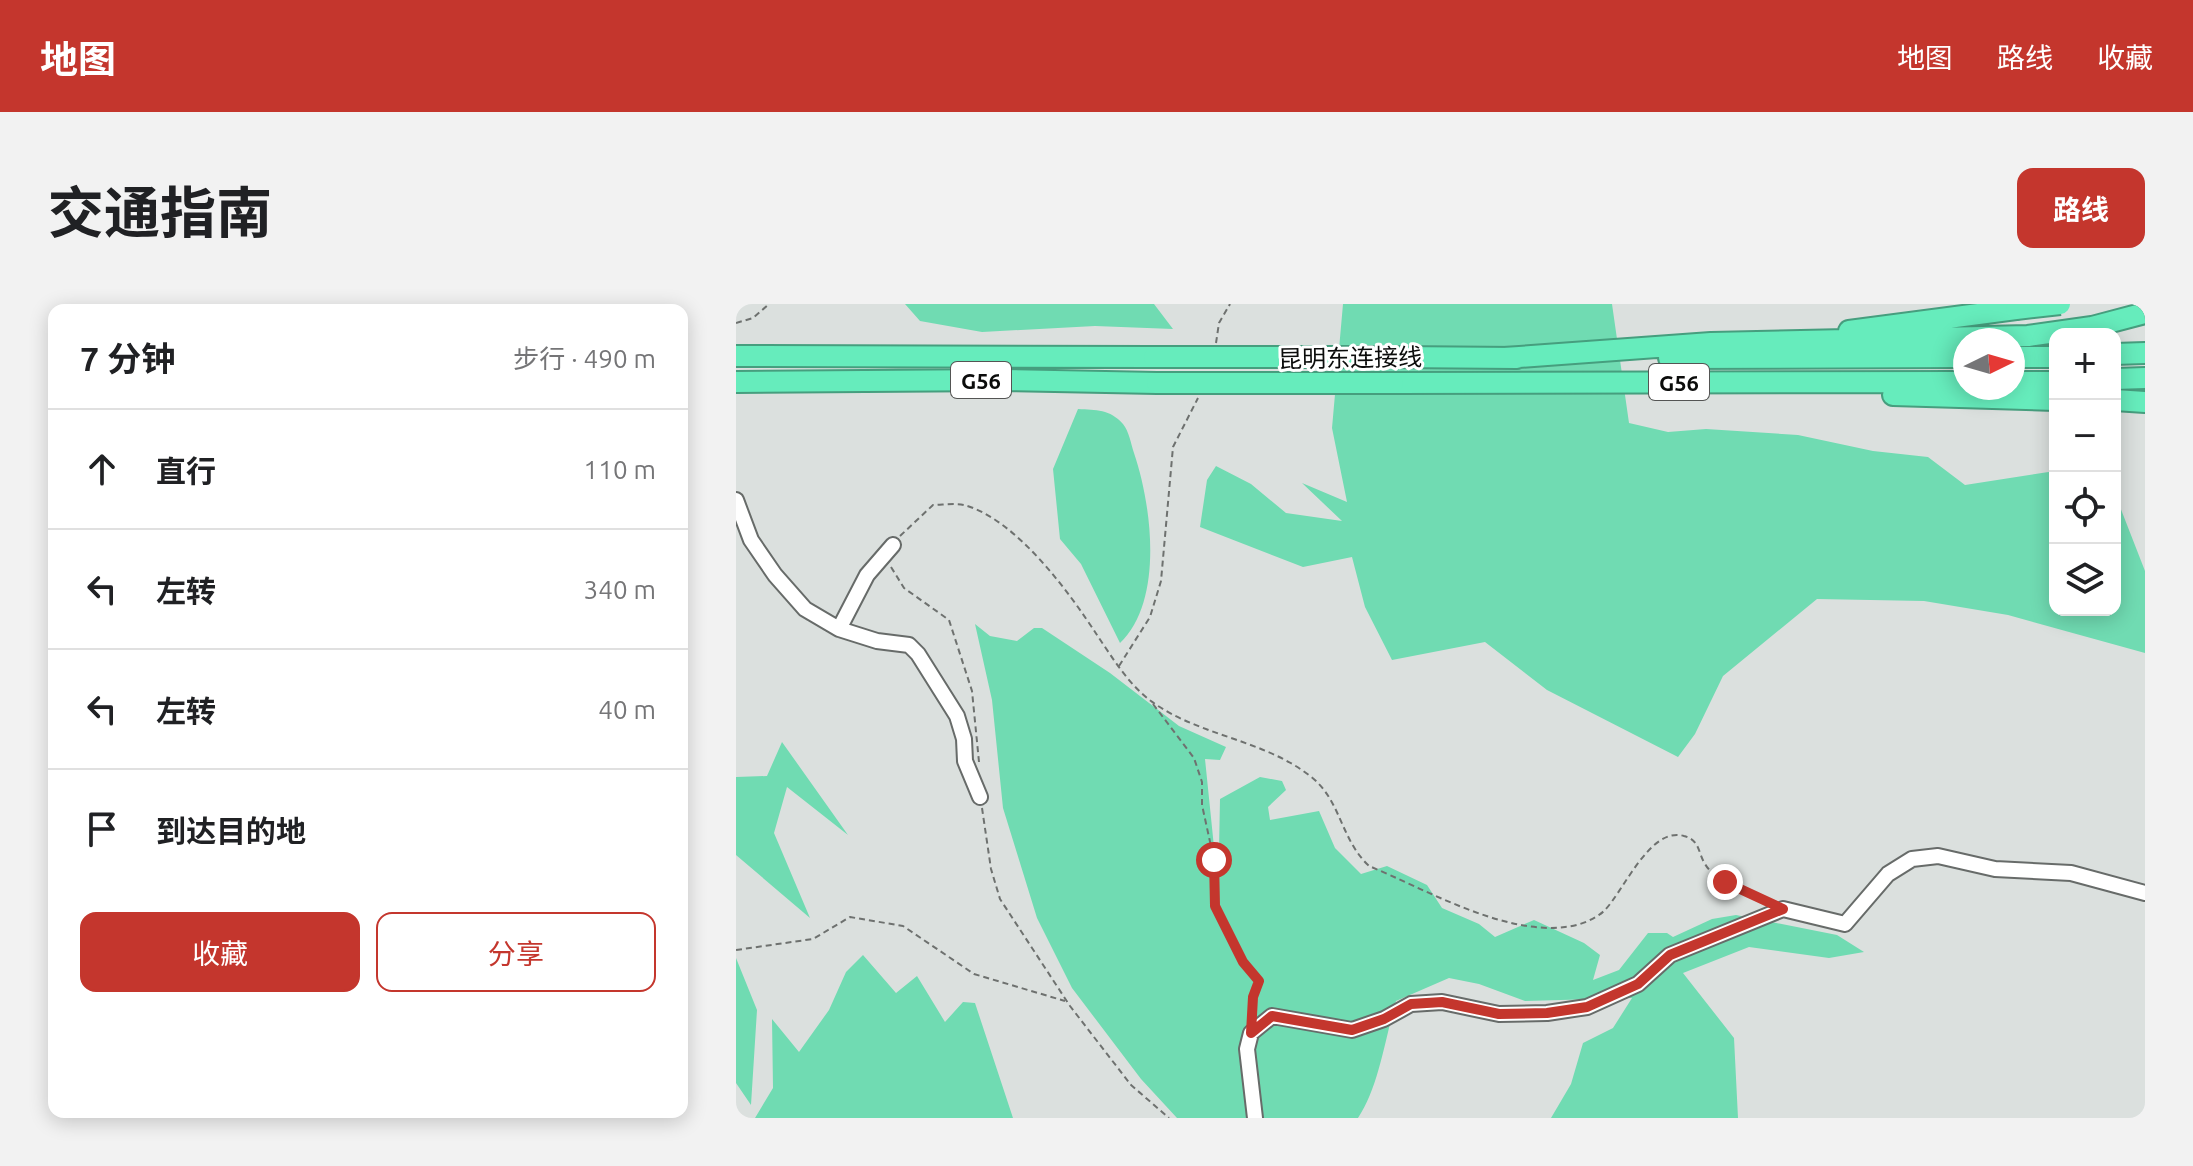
<!DOCTYPE html>
<html lang="zh">
<head>
<meta charset="utf-8">
<style>
  body { margin:0; font-family:Ubuntu,"Noto Sans SC",sans-serif; background:#f2f2f2; color:#202124 }
  .controls { position:absolute; right:24px; top:24px; display:grid; overflow:hidden; border-radius:16px; box-shadow:0 4px 20px #0003 }
  .controls button { width:72px; height:72px; display:grid; place-items:center; padding:0; border:0; border-bottom:2px solid #e0e0e0; background:#fff; color:#202124; font:40px sans-serif }
  .compass { position:absolute; left:1217px; top:24px; width:72px; height:72px; border-radius:50%; background:#fff; box-shadow:0 4px 20px #0003; rotate:85deg }
  .stop { position:absolute; width:24px; height:24px; margin:-18px; border:6px solid #c4362d; border-radius:50%; background:#fff }
  .stop.end { background:#c4362d; border-color:#fff; box-shadow:0 2px 8px #0008 }
  .list { margin:0; padding:0; list-style:none }
  h2 { display:flex; justify-content:space-between; align-items:center; height:104px; margin:0; padding:0 32px; font-size:34px }
  h2 small { font-size:26px; font-weight:400; color:#757577 }
  .list li { display:grid; grid-template-columns:52px 1fr auto; gap:24px; align-items:center; box-sizing:border-box; height:120px; padding:0 32px; border-top:2px solid #e0e0e0 }
  .list b { display:block; font-size:30px; white-space:nowrap }
  .list em { font-size:26px; font-style:normal; color:#757577 }
  .actions { display:flex; gap:16px; padding:24px 32px }
  .actions a { flex:1; padding:18px 0; border:2px solid #c4362d; border-radius:16px; text-align:center; font-size:28px; color:#c4362d }
  .actions .main { background:#c4362d; color:#fff }
  .icon { flex:none; width:44px; height:44px; fill:none; stroke:currentColor; stroke-width:2; stroke-linecap:round; stroke-linejoin:round }
  .map { position:relative; flex:none; width:1409px; height:814px; overflow:hidden; border-radius:16px }
  header { display:flex; align-items:center; gap:48px; box-sizing:border-box; height:112px; padding:0 40px; background:#c4362d; color:#fff }
  header strong { font-size:38px }
  nav { display:flex; gap:44px; margin-inline-start:auto; font-size:28px }
  .intro { display:flex; align-items:center; justify-content:space-between; box-sizing:border-box; height:192px; padding:0 48px }
  h1 { margin:0; font-size:56px }
  .button { padding:20px 36px; border-radius:16px; background:#c4362d; color:#fff; font-size:28px; font-weight:700 }
  main { display:flex; gap:48px; padding:0 48px }
  aside { flex:1; background:#fff; border-radius:16px; box-shadow:0 4px 20px #0003 }
  .map>svg:first-child { display:block }
  .green { fill:#70dbb2 }
  .lines { fill:none; stroke-linecap:round; stroke-linejoin:round }
  .minor-casing { stroke:#676b69; stroke-width:18 }
  .highway-casing { stroke:#469e7e; stroke-width:24 }
  .path { stroke:#6e716f; stroke-width:2; stroke-dasharray:6 4; stroke-linecap:butt }
  .minor { stroke:#fff; stroke-width:14 }
  .highway { stroke:#66ecbc; stroke-width:20 }
  .highway-bridge-casing { stroke:#469e7e; stroke-width:24; stroke-linecap:butt }
  .highway-bridge { stroke:#66ecbc; stroke-width:20 }
  .route { stroke:#c4362d; stroke-width:10 }
  .labels { text-anchor:middle; dominant-baseline:central; stroke-width:6; stroke-linejoin:round; paint-order:stroke }
  .shield { fill:#fff; stroke:#545554; stroke-width:2 }
  .shield-label { font-size:22px; font-weight:bold; fill:#0b0c0b }
  .street-label { font-size:24px; fill:#0b0c0b; stroke:#fff }
</style>
</head>
<body>
<header>
<strong>地图</strong>
<nav><a>地图</a><a>路线</a><a>收藏</a></nav>
</header>
<div class="intro"><h1>交通指南</h1><a class="button">路线</a></div>
<main>
<aside>
<h2>7 分钟<small>步行 · 490 m</small></h2>
<ul class="list">
<li><svg class="icon" aria-label="ahead" viewBox="0 0 24 24"><path d="M12 20V5M6 11l6-6 6 6"/></svg><div><b>直行</b></div><em>110 m</em></li>
<li><svg class="icon" aria-label="left" viewBox="0 0 24 24"><path d="M17 20v-9H6M10 6l-5 5 5 5"/></svg><div><b>左转</b></div><em>340 m</em></li>
<li><svg class="icon" aria-label="left" viewBox="0 0 24 24"><path d="M17 20v-9H6M10 6l-5 5 5 5"/></svg><div><b>左转</b></div><em>40 m</em></li>
<li><svg class="icon" aria-label="arrive" viewBox="0 0 24 24"><path d="M6 21V4h12l-3 4 3 4H6"/></svg><div><b>到达目的地</b></div></li>
</ul>
<div class="actions"><a class="main">收藏</a><a>分享</a></div>
</aside>
<div class="map">
<svg width="1409" height="814" viewBox="0 0 1409 814">
  <rect width="100%" height="100%" fill="#dbe0de"/>
  <!-- green -->
  <path class="green" d="M 169,0 L 418,0 L 437,25 L 359,22 L 246,28 L 184,17 Z
    M 607,0 L 876,0 L 893,119 L 932,128 L 970,125 L 1062,131 L 1137,147 L 1192,153 L 1229,181 L 1319,167 L 1319,306 L 1379,306 L 1379,190 L 1409,267 L 1409,349 L 1272,311 L 1188,297 L 1081,295 L 987,372 L 959,430 L 942,453 L 811,386 L 749,338 L 656,356 L 629,303 L 616,253 L 567,263 L 464,223 L 471,176 L 480,162 L 515,180 L 550,209 L 606,217 L 566,179 L 611,198 L 596,124 Z
    M 342,105 C 360,106 374,105 387,120 C 393,127 395,140 398,149 C 416,202 428,297 384,339 L 345,260 L 324,235 L 317,165 Z
    M 239,320 L 254,332 L 281,337 L 298,324 L 306,324 L 374,369 L 443,422 L 490,443 L 484,456 L 469,455 L 478,543 L 483,547 L 484,495 L 524,473 L 546,477 L 550,486 L 532,503 L 534,516 L 583,507 L 599,544 L 625,570 L 651,562 L 691,581 L 706,604 L 743,620 L 759,633 L 798,616 L 848,639 L 864,651 L 857,676 L 883,666 L 912,629 L 931,629 L 937,633 L 976,615 L 1000,611 L 1101,631 L 1128,648 L 1093,654 L 1013,643 L 947,669 L 998,734 L 1002,814 L 815,814 L 835,780 L 847,739 L 877,724 L 896,694 L 789,697 L 743,680 L 713,674 L 660,697 C 649,734 643,783 622,814 L 441,814 L 405,775 L 336,684 L 301,614 L 267,504 L 256,396 Z
    M 46,438 L 112,531 L 51,483 L 38,529 L 74,614 L 0,551 L 0,473 L 31,472 Z
    M 127,651 L 160,689 L 181,672 L 209,718 L 227,698 L 239,699 L 277,814 L 19,814 L 37,784 L 36,715 L 63,748 L 93,706 L 110,668 Z
    M 0,654 L 21,706 L 15,801 L 0,779 Z"/>
  <g class="lines">
    <!-- minor casing -->
    <g class="minor-casing">
      <path id="minor" d="M 0,196 L 15,236 L 39,271 L 69,305 L 103,325 L 141,337 L 173,341 L 182,350 L 221,412 L 228,435 L 229,457 L 244,493
        M 103,325 L 131,271 L 157,241
        M 519,814 L 511,745 L 515,729 L 536,712 L 616,726 L 648,715 L 675,700 L 706,698 L 763,710 L 811,709 L 851,703 L 902,680 L 934,651 L 1047,605 L 1109,620 L 1152,570 L 1176,555 L 1202,552 L 1259,565 L 1335,569 L 1409,589"/>
    </g>
    <!-- highway casing -->
    <g class="highway-casing">
      <path id="highway" d="M 1113,27 L 1280,5
        M 1379,50 L 1409,49
        M 0,52 L 418,53
        M 659,53 L 781,54
        M 1277,53 L 1319,53
        M 769,54 L 975,39 L 1292,32 L 1356,23 L 1409,9
        M 933,54 L 1229,53
        M 1379,75 L 1409,74
        M 0,78 L 266,76 L 421,79
        M 1277,78 L 1319,78
        M 657,79 L 1229,78
        M 1157,91 L 1319,96
        M 1379,96 L 1409,98"/>
    </g>
    <!-- path -->
    <path class="path" d="M 0,19 L 17,14 L 33,0
      M 480,39 L 483,19 L 494,0
      M 164,232 L 197,201 C 206,201 219,199 228,201 C 280,215 333,288 361,331 C 376,353 392,380 415,397 C 462,432 527,435 574,472 C 605,495 604,535 633,562 C 689,585 767,631 829,623 C 842,622 858,616 868,607 C 888,587 914,522 948,532 C 964,536 962,549 969,560 C 981,580 1010,588 1031,598
      M 155,263 L 168,284 L 213,316 L 236,387 L 243,458
      M 383,362 L 414,313 L 425,277 L 437,143 L 462,94
      M 417,400 L 458,454 L 466,478 L 466,501 L 478,556 L 479,602 L 507,658 L 523,677 L 517,693 L 516,711
      M 246,504 L 255,565 L 264,595 L 334,702 L 395,781 L 433,814
      M 0,646 L 77,635 L 114,613 L 167,622 L 238,670 L 329,697"/>
    <!-- minor -->
    <use href="#minor" class="minor"/>
    <!-- highway -->
    <use href="#highway" class="highway"/>
    <!-- highway-bridge casing -->
    <g class="highway-bridge-casing">
      <path id="highway-bridge" d="M 1280,5 L 1324,0
        M 418,53 L 659,53
        M 421,79 L 657,79"/>
    </g>
    <!-- highway-bridge -->
    <use href="#highway-bridge" class="highway-bridge"/>
  </g>
  <g class="lines">
    <!-- route -->
    <path class="route" d="M 478,556 L 479,602 L 507,658 L 523,677 L 517,693 L 515,729 L 536,712 L 616,726 L 648,715 L 675,700 L 706,698 L 763,710 L 811,709 L 851,703 L 902,680 L 934,651 L 1047,605 L 989,578"/>
  </g>
  <g class="labels">
    <!-- shield labels -->
    <g class="shield">
      <rect x="215" y="58" width="60" height="36" rx="6"/>
      <rect x="913" y="60" width="60" height="36" rx="6"/>
    </g>
    <g class="shield-label">
      <text x="245" y="76">G56</text>
      <text x="943" y="78">G56</text>
    </g>
    <!-- street labels -->
    <g class="street-label">
      <text transform="translate(614 54) rotate(-1)">昆明东连接线</text>
    </g>
  </g>
</svg>
<div class="controls">
<button>+</button>
<button>−</button>
<button><svg class="icon" aria-label="locate" viewBox="0 0 24 24"><circle cx="12" cy="12" r="6"/><path d="M12 2v4M12 18v4M2 12h4M18 12h4"/></svg></button>
<button><svg class="icon" aria-label="layers" viewBox="0 0 24 24"><path d="M12 4l9 5-9 5-9-5zM3 14l9 5 9-5"/></svg></button>
</div>
<svg class="compass" viewBox="-18 -18 36 36"><path d="M0-13l5 13h-10z" fill="#e53935"/><path d="M0 13l5-13h-10z" fill="#757577"/></svg>
<div class="stop" style="left:478px;top:556px"></div>
<div class="stop end" style="left:989px;top:578px"></div>
</div>
</main>
</body>
</html>
